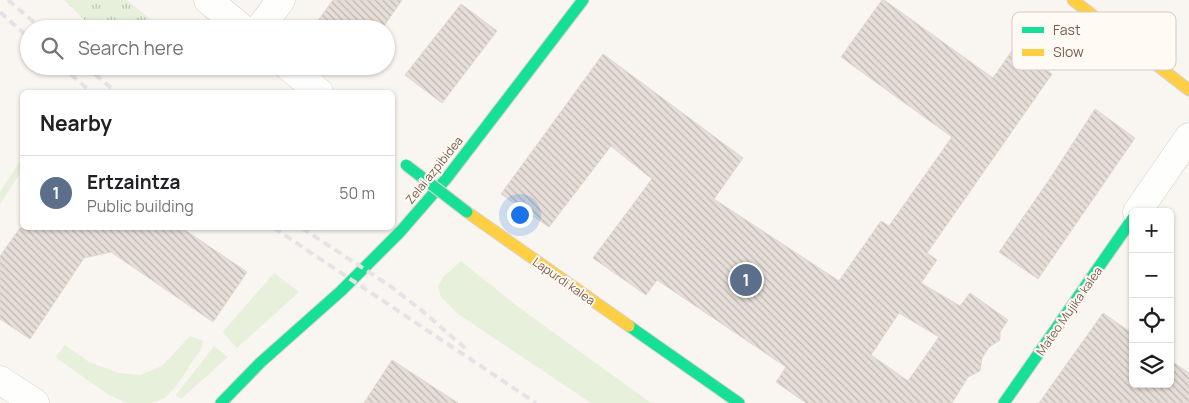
<!DOCTYPE html>
<html lang="en">
<head>
<meta charset="utf-8">
<style>
  body { margin:0; font-family:Manrope,sans-serif; background:#f2f2f2; color:#202124 }
  .controls { position:absolute; right:15px; bottom:15px; display:grid; overflow:hidden; border-radius:8px; box-shadow:0 1px 4px #0004 }
  .controls button { width:45px; height:45px; display:grid; place-items:center; padding:0; border:0; border-bottom:1px solid #e0e0e0; background:#fff; color:#202124; font:25px sans-serif }
  .you { position:absolute; left:519px; top:214px; width:18px; height:18px; margin:-12px; border:4px solid #fff; border-radius:50%; background:#1a73e8; box-shadow:0 0 0 8px #1a73e833 }
  .badge { display:grid; place-items:center; width:32px; height:32px; border-radius:50%; background:#0f766e; color:#fff; font-size:16px; font-weight:700 }
  .pin { position:absolute; translate:-50% -50%; border:2px solid #fff; box-shadow:0 1px 5px #0006 }
  .list { margin:0; padding:0; list-style:none }
  h2 { display:flex; justify-content:space-between; align-items:center; height:65px; margin:0; padding:0 20px; font-size:21px }
  h2 small { font-size:16px; font-weight:400; color:#757577 }
  .list li { display:grid; grid-template-columns:32px 1fr auto; gap:15px; align-items:center; box-sizing:border-box; height:75px; padding:0 20px; border-top:1px solid #e0e0e0 }
  .list b { display:block; font-size:19px; white-space:nowrap }
  .list p { margin:0; font-size:16px; white-space:nowrap; color:#757577 }
  .list em { font-size:16px; font-style:normal; color:#757577 }
  .icon { flex:none; width:28px; height:28px; fill:none; stroke:currentColor; stroke-width:2; stroke-linecap:round; stroke-linejoin:round }
  .map { position:relative; flex:none; width:1189px; height:403px; overflow:hidden }
  .search { position:absolute; background:#fff; box-shadow:0 1px 4px #0004; left:20px; top:20px; width:375px; height:55px; display:flex; align-items:center; gap:12px; box-sizing:border-box; padding:0 18px; border-radius:28px; color:#757577; font-size:19px }
  .panel { position:absolute; background:#fff; box-shadow:0 1px 4px #0004; left:20px; top:90px; width:375px; height:140px; border-radius:8px }
  .map>svg:first-child { display:block }
  .green { fill:#e7f0db }
  .park { fill:url(#park-tufts) }
  .building { fill:url(#building-back-hatch); stroke:#e2d8d2; fill-rule:evenodd }
  .lines { fill:none; stroke-linecap:round; stroke-linejoin:round }
  .street-casing { stroke:#d7d1cb; stroke-width:29 }
  .fast-casing { stroke:#d9d2cb; stroke-width:13 }
  .slow-casing { stroke:#d9d2cb; stroke-width:13 }
  .street { stroke:#fefefd; stroke-width:28 }
  .fast { stroke:#16e098; stroke-width:11 }
  .slow { stroke:#ffcf43; stroke-width:11 }
  .rail { stroke:#e6e3e7; stroke-width:4; stroke-dasharray:8 5; stroke-linecap:butt }
  .fast-bridge-casing { stroke:#d9d2cb; stroke-width:13; stroke-linecap:butt }
  .fast-bridge { stroke:#16e098; stroke-width:11 }
  .labels { text-anchor:middle; dominant-baseline:central; stroke-width:4; stroke-linejoin:round; paint-order:stroke }
  .street-label { font-size:12px; fill:#7a5c4d; stroke:#fffaf3 }
  .key { fill:#fffaf3; stroke:#d7cbc1; stroke-width:1 }
  .key-label { font-size:14px; fill:#7a5c4d }
</style>
</head>
<body>
<div class="map">
<svg width="1189" height="403" viewBox="0 0 1189 403">
  <defs>
    <pattern id="park-tufts" width="24" height="20" patternUnits="userSpaceOnUse" patternTransform="scale(1.25)"><rect width="24" height="20" fill="#e7f0db"/><path d="M3 7l-1-3M5 7V3M7 7l1-3M15 17l-1-3M17 17v-4M19 17l1-3" fill="none" stroke="#c0c6b4"/></pattern>
    <pattern id="building-back-hatch" width="6" height="6" patternUnits="userSpaceOnUse" patternTransform="scale(1.25)"><rect width="6" height="6" fill="#e6ded7"/><path d="M-1 5l2 2M0 0l6 6M5-1l2 2" fill="none" stroke="#bfb7b1"/></pattern>
  </defs>
  <rect width="100%" height="100%" fill="#f9f5f0"/>
  <!-- green -->
  <path class="green" d="M 22,158 L 22,170 L 0,204 L 0,192 Z
    M 461,261 L 517,306 L 651,403 L 591,403 L 458,314 L 441,297 L 438,287 L 443,277 Z
    M 274,273 L 299,292 L 237,348 L 223,332 Z
    M 190,336 L 203,341 L 201,349 L 177,385 L 165,398 L 152,403 L 127,403 L 109,395 L 55,357 L 65,345 L 89,362 L 119,373 L 140,375 L 162,366 Z
    M 214,346 L 228,357 L 181,399 L 176,395 Z"/>
  <!-- park -->
  <path class="park" d="M 64,0 L 127,0 L 160,27 L 158,29 L 94,29 Z"/>
  <!-- building -->
  <path class="building" d="M 333,0 L 402,0 L 382,29 L 312,29 Z
    M 882,0 L 884,0 L 993,78 L 1014,48 L 1052,74 L 927,253 L 937,260 L 921,283 L 960,306 L 970,293 L 1008,320 L 1000,332 L 1000,340 L 989,347 L 982,358 L 980,371 L 968,377 L 952,403 L 806,403 L 776,382 L 786,367 L 657,280 L 646,295 L 593,258 L 652,179 L 611,146 L 549,227 L 501,194 L 603,54 L 743,158 L 714,199 L 839,281 L 881,221 L 889,226 L 952,137 L 841,57 ZM 899,313 L 939,337 L 908,381 L 871,355 Z
    M 461,4 L 497,31 L 442,103 L 405,75 Z
    M 1095,109 L 1135,138 L 1038,279 L 999,252 L 1049,180 Z
    M 20,228 L 182,228 L 247,272 L 213,322 L 111,252 L 84,258 L 30,339 L 0,319 L 0,256 Z
    M 1103,313 L 1133,334 L 1133,384 L 1170,384 L 1170,360 L 1189,373 L 1189,403 L 1039,403 Z
    M 392,360 L 458,403 L 364,403 Z"/>
  <g class="lines">
    <!-- street casing -->
    <g class="street-casing">
      <path id="street" d="M 208,0 L 243,29
        M 259,29 L 281,0
        M 288,66 L 319,92
        M 1137,212 L 1189,137
        M 0,380 L 35,403"/>
    </g>
    <!-- fast casing -->
    <g class="fast-casing">
      <path id="fast" d="M 629,326 L 739,403
        M 221,403 L 261,362 L 341,291 L 400,232 L 446,179 L 583,0
        M 1004,403 L 1133,218"/>
    </g>
    <!-- slow casing -->
    <g class="slow-casing">
      <path id="slow" d="M 1073,0 L 1189,90
        M 467,212 L 629,326"/>
    </g>
    <!-- street -->
    <use href="#street" class="street"/>
    <!-- fast -->
    <use href="#fast" class="fast"/>
    <!-- slow -->
    <use href="#slow" class="slow"/>
    <!-- rail -->
    <path class="rail" d="M 8,0 L 42,29
      M 0,12 L 29,38
      M 61,66 L 91,92
      M 85,66 L 116,92
      M 274,228 L 536,403
      M 302,228 L 390,286 L 420,309 L 465,348"/>
    <!-- fast-bridge casing -->
    <g class="fast-bridge-casing">
      <path id="fast-bridge" d="M 406,165 L 467,212"/>
    </g>
    <!-- fast-bridge -->
    <use href="#fast-bridge" class="fast-bridge"/>
  </g>
  <g class="labels">
    <!-- street labels -->
    <g class="street-label">
      <text transform="translate(434 170) rotate(-51)">Zelai azpibidea</text>
      <text transform="translate(564 281) rotate(35)">Lapurdi kalea</text>
      <text transform="translate(1069 311) rotate(-55)">Mateo Mujika kalea</text>
    </g>
  </g>
  <!-- legend -->
  <rect x="1012" y="12" width="164" height="58" rx="8" class="key"/>
  <rect x="1022" y="27" width="22" height="6" fill="#16e098"/>
  <rect x="1022" y="49" width="22" height="7" fill="#ffcf43"/>
  <g class="key-label">
    <text x="1053" y="35">Fast</text>
    <text x="1053" y="57">Slow</text>
  </g>
</svg>
<div class="controls">
<button>+</button>
<button>−</button>
<button><svg class="icon" aria-label="locate" viewBox="0 0 24 24"><circle cx="12" cy="12" r="6"/><path d="M12 2v4M12 18v4M2 12h4M18 12h4"/></svg></button>
<button><svg class="icon" aria-label="layers" viewBox="0 0 24 24"><path d="M12 4l9 5-9 5-9-5zM3 14l9 5 9-5"/></svg></button>
</div>
<div class="you"></div>
<div class="pin badge" style="left:746px;top:280px;background:#5c6f8a">1</div>
<div class="search"><svg class="icon" aria-label="search" viewBox="0 0 24 24"><circle cx="10" cy="10" r="6"/><path d="M15 15l6 6"/></svg>Search here</div>
<section class="panel">
<h2>Nearby<small></small></h2>
<ul class="list">
<li><span class="badge" style="background:#5c6f8a">1</span><div><b>Ertzaintza</b><p>Public building</p></div><em>50 m</em></li>
</ul>
</section>
</div>
</body>
</html>
